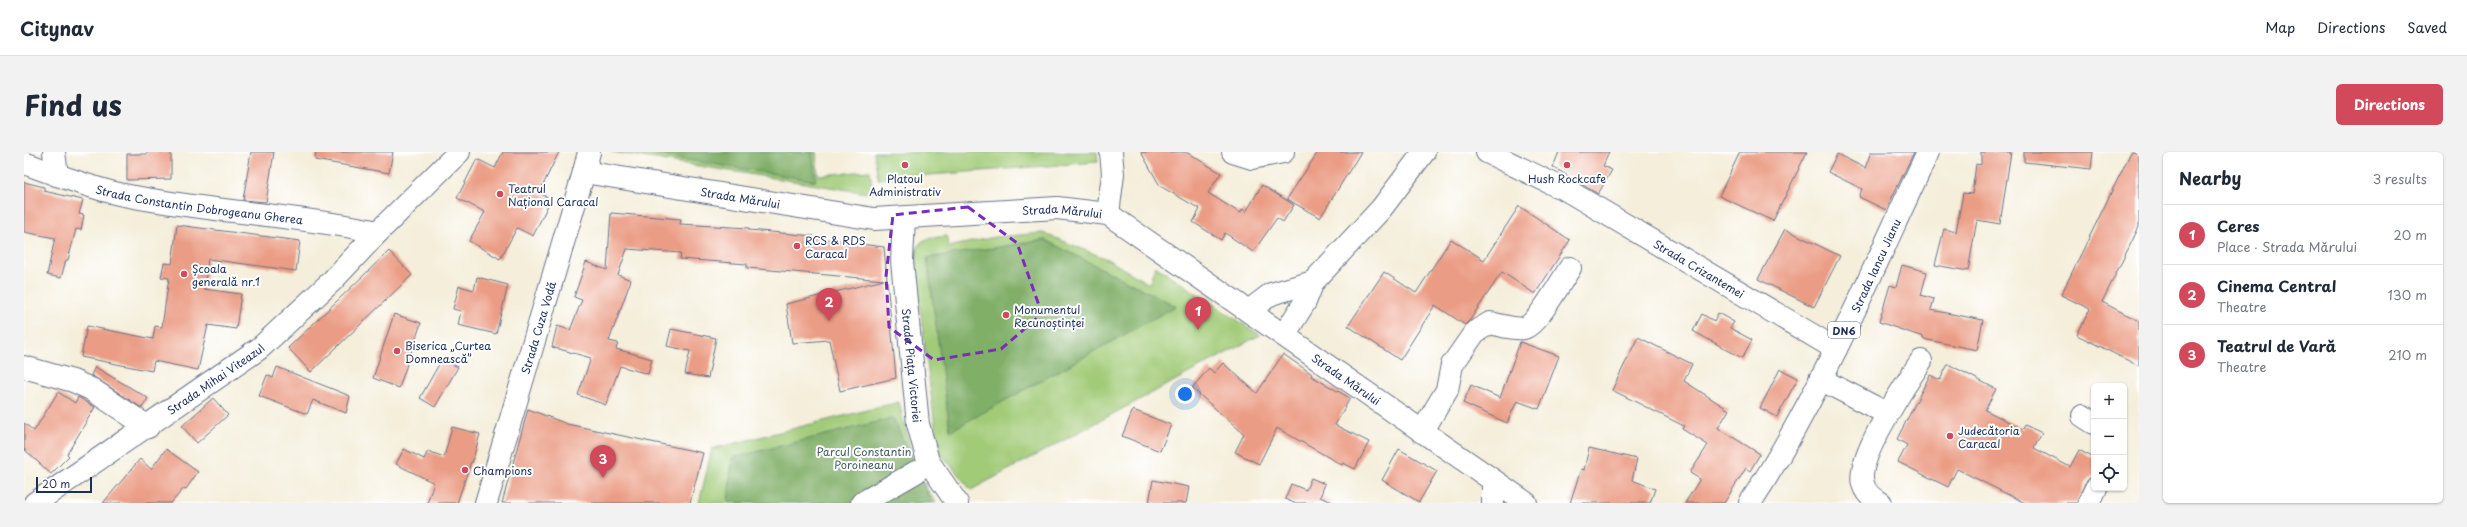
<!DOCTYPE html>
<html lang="en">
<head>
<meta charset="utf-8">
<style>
  body { margin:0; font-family:"Playpen Sans",sans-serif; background:#f2f2f3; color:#1f2937 }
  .controls { position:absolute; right:12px; bottom:12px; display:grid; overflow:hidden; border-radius:6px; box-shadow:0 1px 3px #0004 }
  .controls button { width:36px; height:36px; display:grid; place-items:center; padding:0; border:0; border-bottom:1px solid #e0e1e3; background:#fff; color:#1f2937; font:20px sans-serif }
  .scale { position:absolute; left:12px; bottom:10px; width:56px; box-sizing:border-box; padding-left:4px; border:2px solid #1b2f5e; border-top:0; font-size:11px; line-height:14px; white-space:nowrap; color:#1b2f5e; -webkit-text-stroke:3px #fff; paint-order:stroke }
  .you { position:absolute; left:1161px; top:242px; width:14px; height:14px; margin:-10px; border:3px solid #fff; border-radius:50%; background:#1a73e8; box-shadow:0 0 0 6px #1a73e833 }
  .badge { display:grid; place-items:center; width:26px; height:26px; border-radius:50%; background:#d1495b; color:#fff; font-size:13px; font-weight:700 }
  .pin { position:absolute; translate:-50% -33px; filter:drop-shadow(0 1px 2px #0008) }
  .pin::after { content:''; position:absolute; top:21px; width:14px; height:12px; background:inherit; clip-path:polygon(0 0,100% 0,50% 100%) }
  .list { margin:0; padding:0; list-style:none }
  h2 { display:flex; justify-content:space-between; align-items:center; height:52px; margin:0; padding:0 16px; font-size:17px }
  h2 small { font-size:13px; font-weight:400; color:#747a83 }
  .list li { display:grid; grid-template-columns:26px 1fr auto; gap:12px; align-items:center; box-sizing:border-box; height:60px; padding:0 16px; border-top:1px solid #e0e1e3 }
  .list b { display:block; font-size:15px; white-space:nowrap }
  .list p { margin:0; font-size:13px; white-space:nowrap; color:#747a83 }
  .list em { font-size:13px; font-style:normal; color:#747a83 }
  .icon { flex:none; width:22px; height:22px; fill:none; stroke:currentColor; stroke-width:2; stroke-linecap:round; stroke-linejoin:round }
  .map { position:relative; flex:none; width:2115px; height:351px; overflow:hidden; border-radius:6px }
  header { display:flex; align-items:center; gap:24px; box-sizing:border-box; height:56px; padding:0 20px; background:#fff; border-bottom:1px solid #e0e1e3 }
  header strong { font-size:19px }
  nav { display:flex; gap:22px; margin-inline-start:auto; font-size:14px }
  .intro { display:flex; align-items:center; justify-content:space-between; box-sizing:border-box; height:96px; padding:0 24px }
  h1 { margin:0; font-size:28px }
  .button { padding:10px 18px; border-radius:6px; background:#d1495b; color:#fff; font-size:14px; font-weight:700 }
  main { display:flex; gap:24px; padding:0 24px }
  aside { flex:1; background:#fff; border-radius:6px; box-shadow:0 1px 3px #0004 }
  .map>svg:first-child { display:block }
  .green { fill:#a1cb77; stroke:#5e7d6a }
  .forest { fill:#80af68; stroke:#4e6f63 }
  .building { fill:#eb9c84 }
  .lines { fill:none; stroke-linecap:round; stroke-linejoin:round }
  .minor-casing { stroke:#677289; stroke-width:24 }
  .major-casing { stroke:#677289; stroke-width:24 }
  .minor { stroke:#fff; stroke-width:22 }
  .major { stroke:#fff; stroke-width:22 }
  .marked { fill:none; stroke:#7b2cbf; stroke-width:3; stroke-dasharray:8 5; stroke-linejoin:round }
  .poi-dot { fill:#d1495b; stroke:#fff; stroke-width:1.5 }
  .labels { text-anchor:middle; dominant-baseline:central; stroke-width:4; stroke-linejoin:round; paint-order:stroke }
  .shield { fill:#fff; stroke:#5f6d8e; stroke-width:1 }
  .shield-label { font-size:10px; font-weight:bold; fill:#1b2f5e }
  .poi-label { font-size:11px; fill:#1b2f5e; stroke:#fff; text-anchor:start }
  .street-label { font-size:11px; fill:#1b2f5e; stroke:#fff }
  .park-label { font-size:11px; fill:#435e66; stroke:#fff }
</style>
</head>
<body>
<header>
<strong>Citynav</strong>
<nav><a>Map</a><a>Directions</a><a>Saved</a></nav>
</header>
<div class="intro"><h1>Find us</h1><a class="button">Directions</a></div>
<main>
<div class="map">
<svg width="2115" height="351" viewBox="0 0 2115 351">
  <rect width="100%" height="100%" fill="#fff"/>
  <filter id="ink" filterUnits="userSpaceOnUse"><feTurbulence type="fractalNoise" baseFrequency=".025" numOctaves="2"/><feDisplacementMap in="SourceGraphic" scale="8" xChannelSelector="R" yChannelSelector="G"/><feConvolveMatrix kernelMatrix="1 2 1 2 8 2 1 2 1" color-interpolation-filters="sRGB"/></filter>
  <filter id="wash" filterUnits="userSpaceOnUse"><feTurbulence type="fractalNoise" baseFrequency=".012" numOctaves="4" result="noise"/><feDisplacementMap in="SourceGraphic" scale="16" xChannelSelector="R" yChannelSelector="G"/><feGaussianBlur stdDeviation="0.9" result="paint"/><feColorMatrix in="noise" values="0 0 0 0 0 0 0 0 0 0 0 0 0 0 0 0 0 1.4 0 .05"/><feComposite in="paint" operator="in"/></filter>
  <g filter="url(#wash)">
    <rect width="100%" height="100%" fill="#f4eeda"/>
    <!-- green -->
    <path class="green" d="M 588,0 L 792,0 L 794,23 L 846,19 L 849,42 Z
      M 850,0 L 1073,0 L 1074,10 L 854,27 Z
      M 1019,81 L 1083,107 L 1125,132 L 1131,114 L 1236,183 L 947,338 L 914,298 L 890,107 C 894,85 902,87 923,84 L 924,95 L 971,85 Z
      M 875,250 L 892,320 L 912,351 L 675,351 L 688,297 Z"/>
    <!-- forest -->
    <path class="forest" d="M 614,0 L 788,0 L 792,29 Z
      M 1021,88 L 1152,154 L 926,279 L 903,106 Z
      M 869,266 L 908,351 L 704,351 L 708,306 Z"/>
    <g id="blocks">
      <!-- building -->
      <path class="building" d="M 123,0 L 147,0 L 147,27 L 103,28 L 103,2 L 123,2 Z
        M 227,0 L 250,0 L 242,50 L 219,48 Z
        M 292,0 L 369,0 L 365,21 L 291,8 Z
        M 479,0 L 535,0 L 515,41 L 527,47 L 509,84 L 493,76 L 476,107 L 445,89 L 461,60 L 433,46 L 453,7 L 471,16 Z
        M 1117,0 L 1162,0 L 1197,21 L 1184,41 L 1216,61 L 1219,57 L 1222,60 L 1238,33 L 1270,53 L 1259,70 L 1253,66 L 1229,100 L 1201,81 L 1197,88 L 1169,70 L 1176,57 L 1136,34 Z
        M 1294,0 L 1337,0 L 1296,66 L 1263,47 Z
        M 1535,0 L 1585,0 L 1579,14 L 1588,18 L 1574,42 L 1529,15 Z
        M 1716,0 L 1783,0 L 1749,69 L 1695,44 Z
        M 1847,0 L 1890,0 L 1862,58 L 1835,45 L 1838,37 L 1804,20 L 1813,2 L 1841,16 Z
        M 1957,0 L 1987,0 L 1976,72 L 1953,68 L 1944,119 L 1911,113 L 1920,77 L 1932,80 L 1939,41 L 1948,42 L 1952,12 L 1957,13 Z
        M 2000,0 L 2069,0 L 2067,17 L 2000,10 Z
        M 2107,0 L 2115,0 L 2115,75 L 2078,150 L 2115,169 L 2115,214 L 2053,183 L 2066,157 L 2037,143 Z
        M 0,30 L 20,35 L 20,39 L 59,48 L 55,62 L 60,63 L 57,78 L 52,77 L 44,108 L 42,108 L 37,126 L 23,123 L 31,86 L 0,80 Z
        M 1495,54 L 1546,88 L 1511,142 L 1478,120 L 1446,168 L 1441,173 L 1411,153 L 1376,208 L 1324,174 L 1360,120 L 1392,141 L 1427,87 L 1460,108 Z
        M 587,61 L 657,67 L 656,72 L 725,76 L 725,78 L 790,84 L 789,86 L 860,95 L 872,226 L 816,239 L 805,188 L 768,191 L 762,152 L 860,128 L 723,116 L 723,112 L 656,107 L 657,101 L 603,97 L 594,123 L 607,128 L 585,189 L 594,191 L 592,197 L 628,207 L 624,222 L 596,214 L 582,253 L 554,243 L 567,206 L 528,195 L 533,174 L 546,178 L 558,148 L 550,145 L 562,110 L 583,118 Z
        M 153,73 L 276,89 L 272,119 L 184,107 L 180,137 L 217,142 L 212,177 L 184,173 L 174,218 L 130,209 L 128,219 L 57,205 L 63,174 L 129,187 L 131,174 L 138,175 L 145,126 L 137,125 L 140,111 L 148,112 Z
        M 1761,77 L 1816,104 L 1790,155 L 1734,127 Z
        M 365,99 L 388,123 L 287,220 L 264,196 Z
        M 1878,113 L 1903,120 L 1897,143 L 1910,147 L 1907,158 L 1959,168 L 1953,198 L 1899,187 L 1899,185 L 1855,170 L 1866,133 L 1872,135 Z
        M 453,125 L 484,133 L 472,182 L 434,173 L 437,159 L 429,157 L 435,134 L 450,138 Z
        M 1694,161 L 1710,170 L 1706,176 L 1728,188 L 1718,206 L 1669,179 L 1678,162 L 1690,169 Z
        M 370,162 L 397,171 L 375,236 L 349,226 Z
        M 647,177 L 692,186 L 684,226 L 661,222 L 666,199 L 643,194 Z
        M 1614,185 L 1668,212 L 1660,229 L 1705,258 L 1694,276 L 1736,302 L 1726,319 L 1722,316 L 1700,351 L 1661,351 L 1676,327 L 1666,321 L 1684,293 L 1658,277 L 1660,274 L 1588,238 Z
        M 1496,190 L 1535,204 L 1515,257 L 1493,249 L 1483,271 L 1439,251 L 1447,233 L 1476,246 Z
        M 1259,202 L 1288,222 L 1287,224 L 1326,246 L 1311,273 L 1345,290 L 1331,317 L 1319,311 L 1318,313 L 1253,276 L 1235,312 L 1211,300 L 1220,282 L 1168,236 L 1185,216 L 1190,221 L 1199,211 L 1233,241 Z
        M 418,207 L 434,215 L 411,255 L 396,246 Z
        M 1924,212 L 1972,237 L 1961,258 L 1999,277 L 2001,273 L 2018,281 L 2010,296 L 2046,315 L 2055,298 L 2070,306 L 2070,322 L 2061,331 L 2053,351 L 2001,351 L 1933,317 L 1924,335 L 1874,310 L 1883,293 L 1873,287 L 1906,223 L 1916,228 Z
        M 71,215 L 124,246 L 118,256 L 67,223 Z
        M 253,215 L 326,244 L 322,261 L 289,248 L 283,262 L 235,244 L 243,223 L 249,226 Z
        M 1756,217 L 1774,226 L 1753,265 L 1736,256 Z
        M 34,240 L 51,251 L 54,245 L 71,255 L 43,302 L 45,304 L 27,322 L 0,297 L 0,271 L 10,279 Z
        M 189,246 L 204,263 L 173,291 L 158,274 Z
        M 504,257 L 543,272 L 679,301 L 666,351 L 478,351 Z
        M 1109,258 L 1147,273 L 1136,299 L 1098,284 Z
        M 428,275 L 456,282 L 448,311 L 447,310 L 433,351 L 403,351 L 410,331 L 372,312 L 380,297 L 400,307 L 404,299 L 420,305 Z
        M 1565,296 L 1613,307 L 1608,328 L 1631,337 L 1626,351 L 1546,351 L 1557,317 L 1560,318 Z
        M 142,297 L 174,320 L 162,337 L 160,336 L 147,351 L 79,351 L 116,307 L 127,317 Z
        M 1375,297 L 1413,319 L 1395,350 L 1358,328 Z
        M 1287,326 L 1301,332 L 1296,345 L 1311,351 L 1270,351 L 1261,347 L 1267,332 L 1282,338 Z
        M 1129,328 L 1165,335 L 1162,351 L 1125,351 Z"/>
    </g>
  </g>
  <g filter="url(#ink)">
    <use href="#blocks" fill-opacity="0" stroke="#677289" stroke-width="1"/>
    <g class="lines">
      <!-- minor casing -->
      <g class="minor-casing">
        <g id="minor">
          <path d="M 30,0 L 33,23"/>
          <path d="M 1209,0 L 1228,6 L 1259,0"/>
          <path d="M 1463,0 L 1533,34"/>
          <path id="s1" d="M 1539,36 L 1812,197"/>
          <path d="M 1084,62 L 1089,22 L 1087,0"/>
          <path id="s2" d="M 880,66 L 878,109 L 894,272 L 904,309 L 933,351"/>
          <path d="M 0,215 L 49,229 L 67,237 L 124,275"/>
          <path d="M 1796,227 L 1864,262"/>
          <path d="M 2059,264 L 2070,271"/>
          <path d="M 1398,280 L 1423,238 L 1428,213 L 1451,180 L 1466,171 C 1476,173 1489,178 1500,176 C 1514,172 1537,129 1546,116"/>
          <path id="s3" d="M 11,351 L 236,196 L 308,129 L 354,80"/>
          <path id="s4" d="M 462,351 L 560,20"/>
          <path d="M 838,351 L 892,320"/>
          <path d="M 1857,351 C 1848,347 1842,342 1839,332 C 1831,307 1882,232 1897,209"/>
          <path d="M 2065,351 L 2072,336"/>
        </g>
      </g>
      <!-- major casing -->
      <g class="major-casing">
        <g id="major">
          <path id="s5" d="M 565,0 L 560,20 L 850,67 L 1033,56 L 1084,62 L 1502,351"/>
          <path id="s6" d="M 0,11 C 31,22 63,35 95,42 C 181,60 269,62 354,80 L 435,0"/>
          <path d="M 1226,158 L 1247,142 L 1289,130"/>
          <path d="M 1260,183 L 1281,150 L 1289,130 L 1357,57 L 1400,0"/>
          <path d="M 1469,351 L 1469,330"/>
          <path id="s7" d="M 1726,351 C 1798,241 1848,118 1904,0"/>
        </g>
      </g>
      <!-- minor -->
      <use href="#minor" class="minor"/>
      <!-- major -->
      <use href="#major" class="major"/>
    </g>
  </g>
  <!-- marked area -->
  <path class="marked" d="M 944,55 L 993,91 L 1018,162 L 977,197 L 910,208 L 865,175 L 862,124 L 869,63 Z"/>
  <!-- markers -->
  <g class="poi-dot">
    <circle cx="881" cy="13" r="4"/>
    <circle cx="1543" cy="13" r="4"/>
    <circle cx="476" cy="42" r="4"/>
    <circle cx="773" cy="94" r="4"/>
    <circle cx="160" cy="122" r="4"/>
    <circle cx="982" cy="163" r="4"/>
    <circle cx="373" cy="199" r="4"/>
    <circle cx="1926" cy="284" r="4"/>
    <circle cx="441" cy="318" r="4"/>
  </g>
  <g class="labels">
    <!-- shield labels -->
    <rect class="shield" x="1804" y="170" width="32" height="16" rx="3"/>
    <g class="shield-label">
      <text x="1820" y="178">DN6</text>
    </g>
    <!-- poi labels -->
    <g class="poi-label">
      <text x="881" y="26" text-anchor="middle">Platoul<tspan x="881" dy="13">Administrativ</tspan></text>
      <text x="1543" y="26" text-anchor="middle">Hush Rockcafe</text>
      <text x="484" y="36">Teatrul<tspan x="484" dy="13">Național Caracal</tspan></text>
      <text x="781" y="88">RCS &amp; RDS<tspan x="781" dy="13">Caracal</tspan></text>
      <text x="168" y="116">Școala<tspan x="168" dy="13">generală nr.1</tspan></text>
      <text x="990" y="157">Monumentul<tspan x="990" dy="13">Recunoștinței</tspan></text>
      <text x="381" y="193">Biserica „Curtea<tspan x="381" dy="13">Domnească”</tspan></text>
      <text x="1934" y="278">Judecătoria<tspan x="1934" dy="13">Caracal</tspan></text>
      <text x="449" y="318">Champions</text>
    </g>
    <!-- street labels -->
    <g class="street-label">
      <text stroke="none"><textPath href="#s5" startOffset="179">Strada Mărului</textPath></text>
      <text stroke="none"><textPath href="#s6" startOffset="181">Strada Constantin Dobrogeanu Gherea</textPath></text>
      <text stroke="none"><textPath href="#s5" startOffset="503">Strada Mărului</textPath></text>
      <text stroke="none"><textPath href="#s7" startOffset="269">Strada Iancu Jianu</textPath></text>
      <text stroke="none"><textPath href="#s1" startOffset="158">Strada Crizantemei</textPath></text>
      <text stroke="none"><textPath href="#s4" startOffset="183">Strada Cuza Vodă</textPath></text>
      <text stroke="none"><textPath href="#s2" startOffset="148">Strada Piața Victoriei</textPath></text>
      <text stroke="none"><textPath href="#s5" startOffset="839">Strada Mărului</textPath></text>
      <text stroke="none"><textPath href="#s3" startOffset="219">Strada Mihai Viteazul</textPath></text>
    </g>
    <!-- park labels -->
    <g class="park-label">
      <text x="840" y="299">Parcul Constantin<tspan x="840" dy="13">Poroineanu</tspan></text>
    </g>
  </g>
</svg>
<div class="controls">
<button>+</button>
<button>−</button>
<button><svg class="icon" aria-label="locate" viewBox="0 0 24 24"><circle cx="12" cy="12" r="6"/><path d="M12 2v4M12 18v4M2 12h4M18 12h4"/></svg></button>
</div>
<div class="scale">20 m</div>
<div class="you"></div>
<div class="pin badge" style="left:1174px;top:178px">1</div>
<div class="pin badge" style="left:805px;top:169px">2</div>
<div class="pin badge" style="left:579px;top:326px">3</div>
</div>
<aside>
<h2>Nearby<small>3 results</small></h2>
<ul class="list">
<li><span class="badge">1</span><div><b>Ceres</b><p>Place · Strada Mărului</p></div><em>20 m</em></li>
<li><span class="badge">2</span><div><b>Cinema Central</b><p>Theatre</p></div><em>130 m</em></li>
<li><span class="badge">3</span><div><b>Teatrul de Vară</b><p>Theatre</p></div><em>210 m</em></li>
</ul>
</aside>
</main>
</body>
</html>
